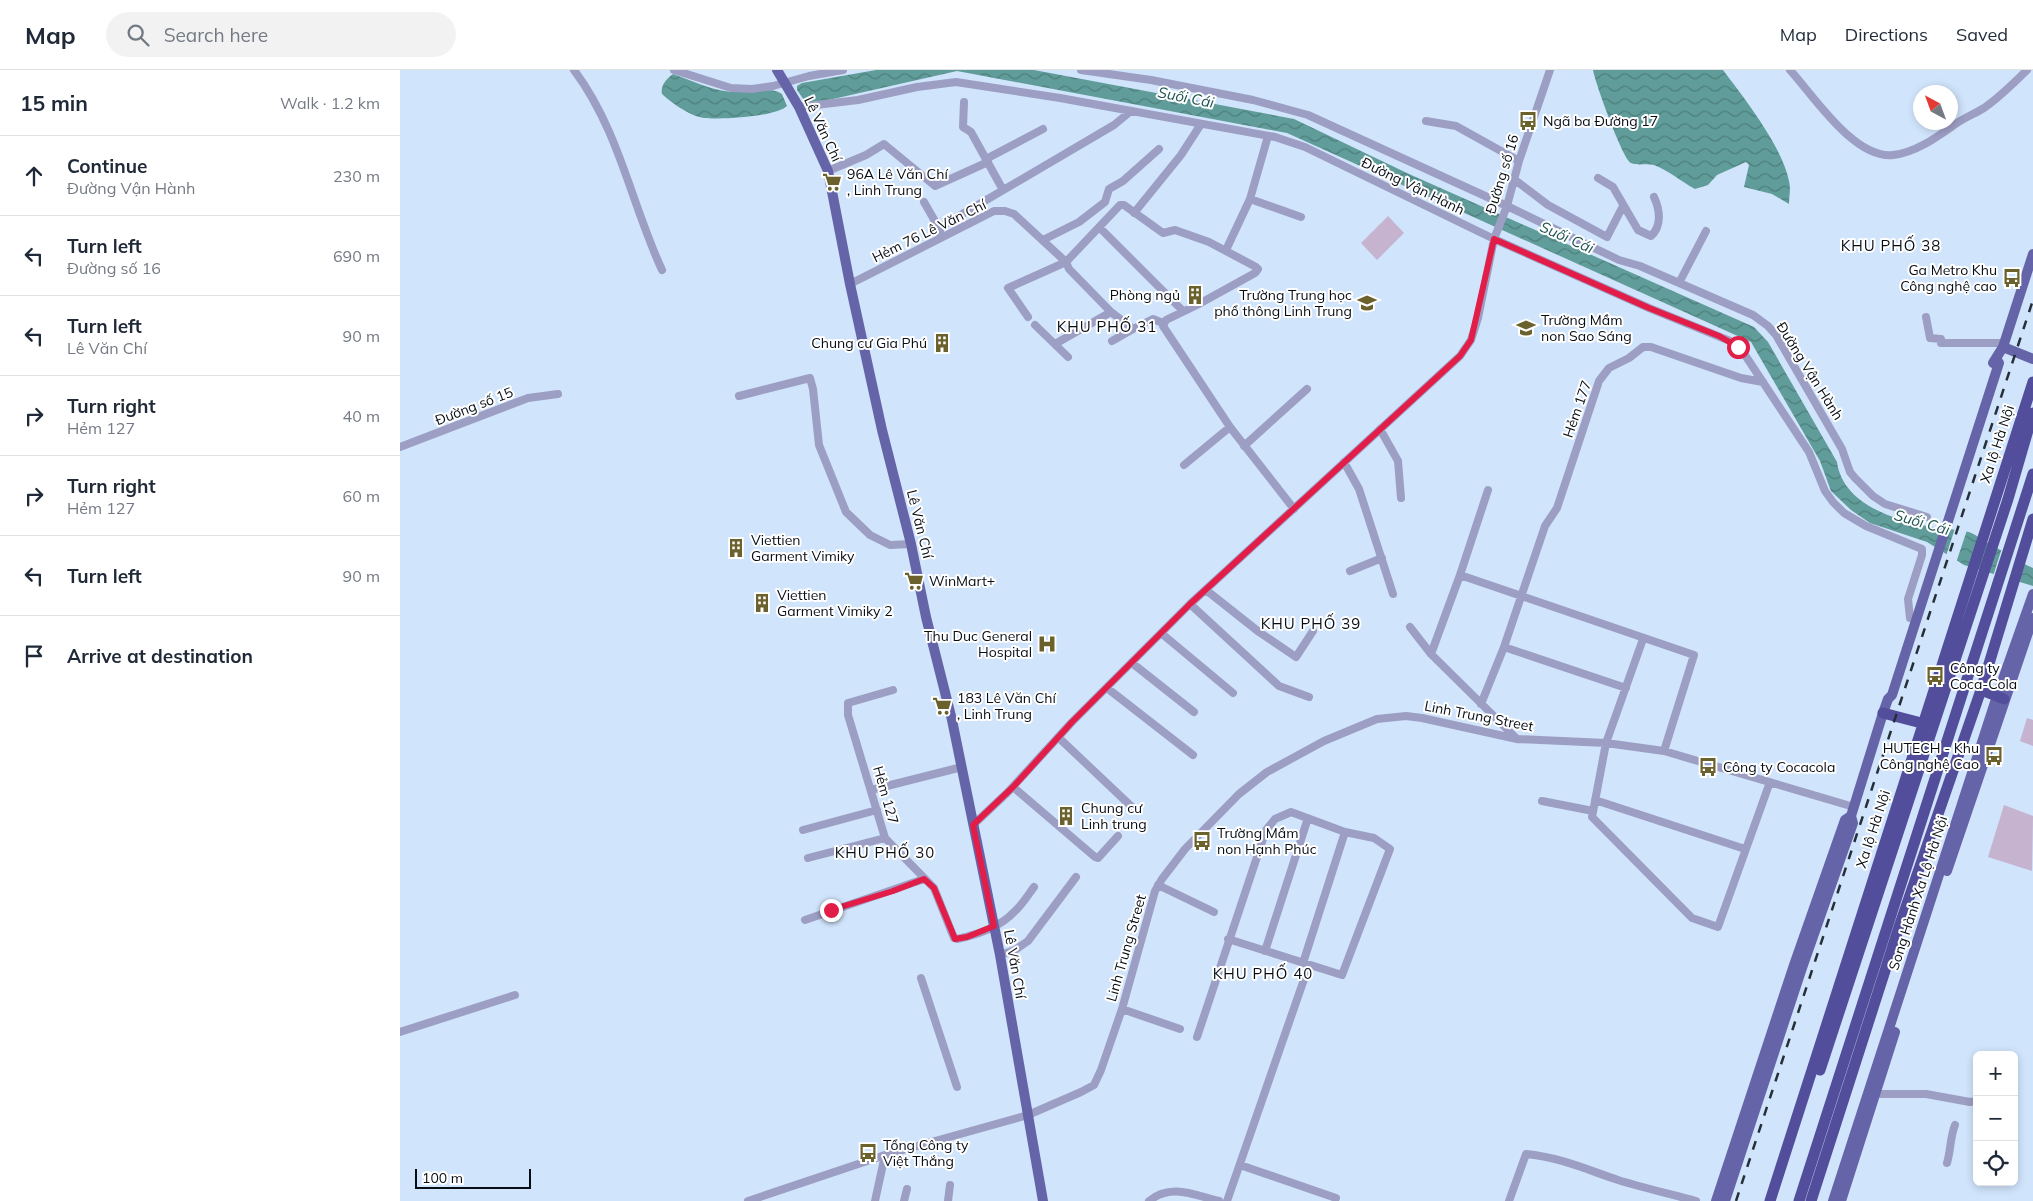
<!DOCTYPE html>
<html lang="en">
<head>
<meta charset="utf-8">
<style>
  body { margin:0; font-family:Mulish,sans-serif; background:#f2f2f3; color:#1f2937 }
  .controls { position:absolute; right:15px; bottom:15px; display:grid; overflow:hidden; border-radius:8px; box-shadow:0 2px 8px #0003 }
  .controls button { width:45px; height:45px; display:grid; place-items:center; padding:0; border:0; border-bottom:1px solid #e0e1e3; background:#fff; color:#1f2937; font:25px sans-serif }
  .compass { position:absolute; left:1513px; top:15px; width:45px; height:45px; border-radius:50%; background:#fff; box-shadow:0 2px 8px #0003; rotate:319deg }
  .scale { position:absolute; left:15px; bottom:12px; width:116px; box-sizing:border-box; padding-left:5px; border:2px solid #070d15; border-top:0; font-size:14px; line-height:18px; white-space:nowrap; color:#070d15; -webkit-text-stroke:4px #fff; paint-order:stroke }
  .stop { position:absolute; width:15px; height:15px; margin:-11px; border:4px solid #e11d48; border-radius:50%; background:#fff }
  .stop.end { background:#e11d48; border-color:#fff; box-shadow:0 1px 5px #0008 }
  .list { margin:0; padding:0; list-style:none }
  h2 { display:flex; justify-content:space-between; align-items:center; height:65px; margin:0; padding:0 20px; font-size:21px }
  h2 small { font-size:16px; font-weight:400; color:#747a83 }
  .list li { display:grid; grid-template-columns:32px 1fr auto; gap:15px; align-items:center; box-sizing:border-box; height:80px; padding:0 20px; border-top:1px solid #e0e1e3 }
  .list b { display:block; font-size:19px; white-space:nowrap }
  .list p { margin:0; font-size:16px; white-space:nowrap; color:#747a83 }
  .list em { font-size:16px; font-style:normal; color:#747a83 }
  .icon { flex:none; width:28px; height:28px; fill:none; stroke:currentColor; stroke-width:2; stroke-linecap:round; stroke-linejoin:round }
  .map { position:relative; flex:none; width:1633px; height:1131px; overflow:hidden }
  header { display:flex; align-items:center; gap:30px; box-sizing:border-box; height:70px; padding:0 25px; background:#fff; border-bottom:1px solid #e0e1e3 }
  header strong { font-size:24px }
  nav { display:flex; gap:28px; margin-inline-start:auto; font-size:18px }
  .search { width:350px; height:45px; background:#f2f2f3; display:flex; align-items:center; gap:12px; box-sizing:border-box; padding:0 18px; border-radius:28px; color:#747a83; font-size:19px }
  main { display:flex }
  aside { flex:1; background:#fff }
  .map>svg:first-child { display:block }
  .green { fill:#c5b3cf }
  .water { fill:url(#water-waves) }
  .pier { fill:#d0e4fb }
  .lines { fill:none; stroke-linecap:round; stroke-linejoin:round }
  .minor { stroke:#9d9ec4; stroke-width:8 }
  .major { stroke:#6664a8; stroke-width:10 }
  .highway { stroke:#534e9c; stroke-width:11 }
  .rail { stroke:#262e39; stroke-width:2.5; stroke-dasharray:9 9; stroke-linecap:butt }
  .route { stroke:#e11d48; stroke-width:6 }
  .labels { text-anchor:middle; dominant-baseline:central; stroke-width:4; stroke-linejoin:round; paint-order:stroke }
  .poi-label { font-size:14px; fill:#070d15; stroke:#fff; text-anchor:start }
  .street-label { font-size:14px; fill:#070d15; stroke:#fff }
  .water-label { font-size:15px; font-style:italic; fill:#205553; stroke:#fff }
  .neighbourhood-label { font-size:15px; letter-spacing:1px; fill:#070d15; stroke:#fff }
</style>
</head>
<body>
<header>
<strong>Map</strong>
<div class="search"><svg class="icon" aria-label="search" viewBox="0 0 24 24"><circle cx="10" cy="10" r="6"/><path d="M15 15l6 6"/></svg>Search here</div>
<nav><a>Map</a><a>Directions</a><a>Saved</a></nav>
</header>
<main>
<aside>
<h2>15 min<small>Walk · 1.2 km</small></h2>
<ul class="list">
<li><svg class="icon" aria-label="ahead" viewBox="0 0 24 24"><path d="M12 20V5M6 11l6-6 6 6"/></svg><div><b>Continue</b><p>Đường Vận Hành</p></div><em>230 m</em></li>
<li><svg class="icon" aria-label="left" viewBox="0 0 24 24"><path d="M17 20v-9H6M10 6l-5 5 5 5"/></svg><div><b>Turn left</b><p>Đường số 16</p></div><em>690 m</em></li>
<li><svg class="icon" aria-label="left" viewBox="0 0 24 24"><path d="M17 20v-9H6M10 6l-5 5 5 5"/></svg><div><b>Turn left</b><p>Lê Văn Chí</p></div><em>90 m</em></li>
<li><svg class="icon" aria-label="right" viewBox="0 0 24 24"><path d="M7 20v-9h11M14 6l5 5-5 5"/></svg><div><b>Turn right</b><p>Hẻm 127</p></div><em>40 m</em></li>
<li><svg class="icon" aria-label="right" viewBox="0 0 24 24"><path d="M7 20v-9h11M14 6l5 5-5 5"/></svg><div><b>Turn right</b><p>Hẻm 127</p></div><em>60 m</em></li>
<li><svg class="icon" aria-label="left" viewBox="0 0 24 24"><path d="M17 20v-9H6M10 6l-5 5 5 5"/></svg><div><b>Turn left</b></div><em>90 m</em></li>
<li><svg class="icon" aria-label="arrive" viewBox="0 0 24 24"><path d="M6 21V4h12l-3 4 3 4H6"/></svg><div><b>Arrive at destination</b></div></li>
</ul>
</aside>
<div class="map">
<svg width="1633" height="1131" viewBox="0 0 1633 1131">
  <defs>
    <pattern id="water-waves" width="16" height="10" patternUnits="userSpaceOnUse" patternTransform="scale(1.25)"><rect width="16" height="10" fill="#609d9a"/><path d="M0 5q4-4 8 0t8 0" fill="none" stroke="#4d7e7c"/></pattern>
  </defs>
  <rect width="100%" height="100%" fill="#d0e4fb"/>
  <!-- green -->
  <path class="green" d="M 988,146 L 1004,163 L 977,190 L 961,173 Z
    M 1627,648 L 1633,650 L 1633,676 L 1620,671 Z
    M 1604,735 L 1633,746 L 1632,801 L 1588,787 Z"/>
  <!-- water -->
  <path class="water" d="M 476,0 L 634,0 L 894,49 L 1009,104 L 1354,257 L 1368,272 L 1437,392 C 1443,435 1495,450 1531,457 C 1544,459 1557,459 1569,462 C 1575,464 1581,469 1586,472 C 1602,480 1617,491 1633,498 L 1633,516 L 1564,495 L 1527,472 L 1470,453 L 1451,440 L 1431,421 L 1420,391 L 1351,272 L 887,63 L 557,1 L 411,34 L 406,33 L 397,20 L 397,16 L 402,13 Z
    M 1193,0 L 1323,0 C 1344,28 1382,76 1389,111 C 1391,118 1389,127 1389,134 L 1372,124 L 1344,117 L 1349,95 L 1346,92 L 1317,105 L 1308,115 L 1295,119 C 1282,112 1268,100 1254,95 C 1247,93 1238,96 1231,93 C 1223,90 1195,12 1193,0 Z
    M 273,4 C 293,11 315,22 336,22 C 350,23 370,16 382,24 L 387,36 C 376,47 314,51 299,47 C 286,43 272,33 262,24 C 260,16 267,8 273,4 Z"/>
  <!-- pier -->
  <path class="pier" d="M 1555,458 L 1567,460 L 1556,493 L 1546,486 Z
    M 1602,478 L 1625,491 L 1617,514 L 1593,506 Z"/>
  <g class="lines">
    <!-- minor -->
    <path class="minor" d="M 174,0 C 219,60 231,133 262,200
      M 274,0 L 331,18 L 352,19 L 373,16 L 409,6 L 443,0
      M 681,0 L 751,10 L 853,30 L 908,45 L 1107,136 L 1219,190 L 1240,196 L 1353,245 L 1368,256 L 1376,265 L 1442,379 L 1450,402 L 1455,408 L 1473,426 L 1485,434 L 1527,447
      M 1390,0 C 1413,25 1454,89 1493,85 C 1515,83 1537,67 1554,55 C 1564,48 1574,44 1584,38 C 1600,27 1613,14 1627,0
      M 564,32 L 563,57 L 571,62 L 603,120
      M 399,37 L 458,30 L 517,17 L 556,12 L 660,28 L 875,67 L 905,77 L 1094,169 L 1249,238 L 1330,271 L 1345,285 L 1409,382 L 1425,421 L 1433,432 L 1444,443 L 1466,456 L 1522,479 L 1522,485 L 1508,529 L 1510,548
      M 1026,51 L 1056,56 L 1119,91
      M 586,89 L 643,59
      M 428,101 L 466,85 L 484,74 L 535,116 L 588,92
      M 1198,108 L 1213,117 L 1238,160 L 1251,166 C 1262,156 1260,140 1254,127
      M 1115,110 L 1148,135 L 1207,167 L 1223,136
      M 850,129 L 901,147
      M 524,132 L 540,160
      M 734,143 L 781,85 L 801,54
      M 699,157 L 783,241
      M 540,168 L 540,160 L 542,156 L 714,55 L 731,41
      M 643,170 L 679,152 L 705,132 L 709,119 L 723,111 L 759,79
      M 826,180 L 850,129 L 868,66
      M 1279,213 L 1306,161
      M 450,214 L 594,141 L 605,141 L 614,144 L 666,192 L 669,199 L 711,242 L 733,259 L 753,249 L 763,253
      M 628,247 L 608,218 L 666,192 L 720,135 L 724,135 L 763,163 L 775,160 L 809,172 L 856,197 L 858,199 L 855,203 L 797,235 L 766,250 L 763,256 L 830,357 L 894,439
      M 1526,247 L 1530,268 L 1541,269 L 1541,273 L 1604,273
      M 635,255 L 668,287
      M 712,271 L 733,259
      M 655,274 L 711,242
      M 339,326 L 410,308 L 413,319 L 419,375 L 446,442 L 470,465 L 490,475 L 511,474
      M 980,359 L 998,391 L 1001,428
      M 844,376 L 907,319
      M 0,377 L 128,328 L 158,324
      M 944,392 L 959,419 L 993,524
      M 784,395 L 830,357
      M 950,501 L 982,488
      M 1060,505 L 1294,585 L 1264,681
      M 806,520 L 859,562 L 896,587 L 913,561
      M 790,534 L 879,616 L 909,627
      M 1010,557 L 1031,584 L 1117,669
      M 761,563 L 833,623
      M 1243,569 L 1206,673 L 1192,747 L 1292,848 L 1318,857 L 1370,712
      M 1104,577 L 1226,618
      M 1031,584 L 1060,505 L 1088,420
      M 732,593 L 794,642
      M 707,618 L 793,685
      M 493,620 L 448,633 L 448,645 L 485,768 L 534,818 L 554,868 L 557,869 C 576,865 600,857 614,842 C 622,835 628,825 634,817
      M 1081,634 L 1104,577 L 1145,456 L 1157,438 L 1199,311 L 1209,298 L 1229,288 L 1243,277 L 1251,277 L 1341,308 L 1363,312
      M 658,667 L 733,738
      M 613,717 L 695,787 L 698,788 L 718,766
      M 471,720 L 562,697
      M 1195,730 L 1345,779
      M 1142,731 L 1193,741
      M 573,755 L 608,722 L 672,652 L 790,534 L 1060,286 L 1071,270 L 1078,248 L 1094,169 L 1107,136 L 1119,91 L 1150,0
      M 403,760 L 477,740
      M 408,788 L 485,768
      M 758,815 L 814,842
      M 405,850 L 524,809
      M 865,881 L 908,748
      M 600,885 L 615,880 L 628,871 L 676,807
      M 903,893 L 945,762
      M 521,908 L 557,1017
      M 722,939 L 780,959
      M 0,962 L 115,925
      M 797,967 L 866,760 L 875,749 L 891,742 L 945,762 L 974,768 L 990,779 L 942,905 L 828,869
      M 1476,1024 L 1526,1024 L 1570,1032 L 1577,1031
      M 1547,1093 C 1551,1080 1550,1067 1555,1055
      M 840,1095 L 936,1128
      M 348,1131 L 485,1085 L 628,1045 L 681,1022 L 694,1015 L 701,1000 L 722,939 L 755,821 L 762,809 L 785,779 L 839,724 L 867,702 L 924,671 L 977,649 L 1006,646 L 1022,648 L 1117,669 L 1206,673 L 1264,681 L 1454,737
      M 475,1131 L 485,1085
      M 504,1131 L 507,1119
      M 548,1131 L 550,1115
      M 749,1131 C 771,1113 794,1125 819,1131
      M 827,1131 L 909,895
      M 1109,1131 L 1126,1084 C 1159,1087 1188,1100 1218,1110 C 1244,1118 1270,1124 1296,1131"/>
    <!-- major -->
    <path class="major" d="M 377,0 L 399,37 L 428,101 L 450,214 L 482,360 L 511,474 L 526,547 L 552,650 L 600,885 L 643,1131
      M 1603,277 L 1633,289
      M 1593,293 L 1603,277 L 1633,184
      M 1547,801 L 1633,548
      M 1316,1131 L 1394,895 L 1445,750 L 1451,746
      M 1325,1131 L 1402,898 L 1453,753 L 1451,746 L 1483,643 L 1488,629 L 1492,625 L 1599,293 L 1597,290
      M 1433,1131 L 1597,626 L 1633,524
      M 1441,1131 L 1495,962"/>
    <!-- highway -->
    <path class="highway" d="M 1581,620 L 1604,629
      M 1483,643 L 1529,655
      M 1420,1000 L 1608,429 L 1633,343
      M 1370,1131 L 1633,312
      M 1399,1131 L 1633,404
      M 1411,1131 L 1500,854 L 1581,620 L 1633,449"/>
    <!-- rail -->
    <path class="rail" d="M 1336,1131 L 1633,230"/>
  </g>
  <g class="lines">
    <!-- route -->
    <path class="route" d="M 431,840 L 493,821 L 524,809 L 534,818 L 555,869 L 567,867 L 594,856 L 573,755 L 613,717 L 672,652 L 790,534 L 1060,286 L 1071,270 L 1094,169 L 1249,238 L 1319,266 L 1338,277"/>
  </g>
  <!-- icons -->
  <defs>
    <g id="bus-bare" transform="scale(1.5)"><path d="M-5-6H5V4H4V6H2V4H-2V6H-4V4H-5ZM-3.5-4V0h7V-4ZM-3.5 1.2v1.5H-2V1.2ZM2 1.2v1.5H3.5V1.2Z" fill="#6b612d" stroke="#fff" stroke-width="2.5" paint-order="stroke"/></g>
    <g id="supermarket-bare" transform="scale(1.5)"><path d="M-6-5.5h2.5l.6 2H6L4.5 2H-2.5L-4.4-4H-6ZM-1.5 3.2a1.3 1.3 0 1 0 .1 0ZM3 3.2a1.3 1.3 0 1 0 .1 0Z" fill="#6b612d" stroke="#fff" stroke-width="2.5" paint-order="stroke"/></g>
    <g id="building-bare" transform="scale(1.5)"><path d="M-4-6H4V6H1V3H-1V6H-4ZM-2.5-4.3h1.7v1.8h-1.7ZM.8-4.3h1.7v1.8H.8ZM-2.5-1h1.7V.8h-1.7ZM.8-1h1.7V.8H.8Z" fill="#6b612d" stroke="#fff" stroke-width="2.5" paint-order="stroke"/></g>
    <g id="school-bare" transform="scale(1.5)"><path d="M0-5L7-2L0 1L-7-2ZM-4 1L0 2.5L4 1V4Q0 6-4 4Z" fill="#6b612d" stroke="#fff" stroke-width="2.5" paint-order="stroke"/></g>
    <g id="hospital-bare" transform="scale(1.5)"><path d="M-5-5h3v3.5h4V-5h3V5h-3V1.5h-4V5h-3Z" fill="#6b612d" stroke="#fff" stroke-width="2.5" paint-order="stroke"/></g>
  </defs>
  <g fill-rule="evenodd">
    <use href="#bus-bare" x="1128" y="51"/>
    <use href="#supermarket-bare" x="432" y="112"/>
    <use href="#bus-bare" x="1612" y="208"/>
    <use href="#building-bare" x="795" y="225"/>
    <use href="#school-bare" x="967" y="233"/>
    <use href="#school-bare" x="1126" y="258"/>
    <use href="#building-bare" x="542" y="273"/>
    <use href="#building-bare" x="336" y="478"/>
    <use href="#supermarket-bare" x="514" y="511"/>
    <use href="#building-bare" x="362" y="533"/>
    <use href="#hospital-bare" x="647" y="574"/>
    <use href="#bus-bare" x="1535" y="606"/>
    <use href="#supermarket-bare" x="542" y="636"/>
    <use href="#bus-bare" x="1594" y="686"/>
    <use href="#bus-bare" x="1308" y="697"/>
    <use href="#building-bare" x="666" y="746"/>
    <use href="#bus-bare" x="802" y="771"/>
    <use href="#bus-bare" x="468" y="1083"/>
  </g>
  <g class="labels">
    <!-- poi labels -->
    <g class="poi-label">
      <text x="1143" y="51">Ngã ba Đường 17</text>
      <text x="447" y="104">96A Lê Văn Chí<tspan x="447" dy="16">, Linh Trung</tspan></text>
      <text x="1597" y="200" text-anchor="end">Ga Metro Khu<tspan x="1597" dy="16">Công nghệ cao</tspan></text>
      <text x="780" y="225" text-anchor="end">Phòng ngủ</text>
      <text x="952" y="225" text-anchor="end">Trường Trung học<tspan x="952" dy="16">phổ thông Linh Trung</tspan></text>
      <text x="1141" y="250">Trường Mầm<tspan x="1141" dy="16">non Sao Sáng</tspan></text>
      <text x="527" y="273" text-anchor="end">Chung cư Gia Phú</text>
      <text x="351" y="470">Viettien<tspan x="351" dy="16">Garment Vimiky</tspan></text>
      <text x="529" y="511">WinMart+</text>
      <text x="377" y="525">Viettien<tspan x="377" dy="16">Garment Vimiky 2</tspan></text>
      <text x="632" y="566" text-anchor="end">Thu Duc General<tspan x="632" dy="16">Hospital</tspan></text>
      <text x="1550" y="598">Công ty<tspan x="1550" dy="16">Coca-Cola</tspan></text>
      <text x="557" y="628">183 Lê Văn Chí<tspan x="557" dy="16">, Linh Trung</tspan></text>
      <text x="1579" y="678" text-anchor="end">HUTECH - Khu<tspan x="1579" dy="16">Công nghệ Cao</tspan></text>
      <text x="1323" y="697">Công ty Cocacola</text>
      <text x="681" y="738">Chung cư<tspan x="681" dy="16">Linh trung</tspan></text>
      <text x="817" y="763">Trường Mầm<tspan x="817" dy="16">non Hạnh Phúc</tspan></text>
      <text x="483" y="1075">Tổng Công ty<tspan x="483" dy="16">Việt Thắng</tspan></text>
    </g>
    <!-- street labels -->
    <g class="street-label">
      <text transform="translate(423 59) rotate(65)">Lê Văn Chí</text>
      <text transform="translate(1102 104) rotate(-73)">Đường số 16</text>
      <text transform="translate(1013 116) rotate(26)">Đường Vận Hành</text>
      <text transform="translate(529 161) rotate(-26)">Hẻm 76 Lê Văn Chí</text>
      <text transform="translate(1410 301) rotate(58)">Đường Vận Hành</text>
      <text transform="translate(74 336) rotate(-21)">Đường số 15</text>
      <text transform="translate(1177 339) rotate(-71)">Hẻm 177</text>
      <text transform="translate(1597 374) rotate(-72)">Xa lộ Hà Nội</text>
      <text transform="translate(520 454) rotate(76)">Lê Văn Chí</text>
      <text transform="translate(1079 646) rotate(11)">Linh Trung Street</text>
      <text transform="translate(486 725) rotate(74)">Hẻm 127</text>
      <text transform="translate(1473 759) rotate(-72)">Xa lộ Hà Nội</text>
      <text transform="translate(1518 823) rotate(-72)">Song Hành Xa Lộ Hà Nội</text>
      <text transform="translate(726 878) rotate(-74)">Linh Trung Street</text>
      <text transform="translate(615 894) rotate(80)">Lê Văn Chí</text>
    </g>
    <!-- water labels -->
    <g class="water-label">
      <text transform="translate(786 27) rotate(11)">Suối Cái</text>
      <text transform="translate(1167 167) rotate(24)">Suối Cái</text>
      <text transform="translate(1522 452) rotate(16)">Suối Cái</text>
    </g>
    <!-- neighbourhood labels -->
    <g class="neighbourhood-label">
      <text x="1491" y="175">KHU PHỐ 38</text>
      <text x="707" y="256">KHU PHỐ 31</text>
      <text x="911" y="553">KHU PHỐ 39</text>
      <text x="485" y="782">KHU PHỐ 30</text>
      <text x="863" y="903">KHU PHỐ 40</text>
    </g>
  </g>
</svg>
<div class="controls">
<button>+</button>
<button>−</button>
<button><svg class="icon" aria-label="locate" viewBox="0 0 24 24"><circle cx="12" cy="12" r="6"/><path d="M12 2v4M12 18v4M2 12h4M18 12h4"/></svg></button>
</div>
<svg class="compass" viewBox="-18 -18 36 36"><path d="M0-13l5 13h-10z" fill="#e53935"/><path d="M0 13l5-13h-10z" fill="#747a83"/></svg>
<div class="scale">100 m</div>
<div class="stop" style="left:1338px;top:277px"></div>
<div class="stop end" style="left:431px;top:840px"></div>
</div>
</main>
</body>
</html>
